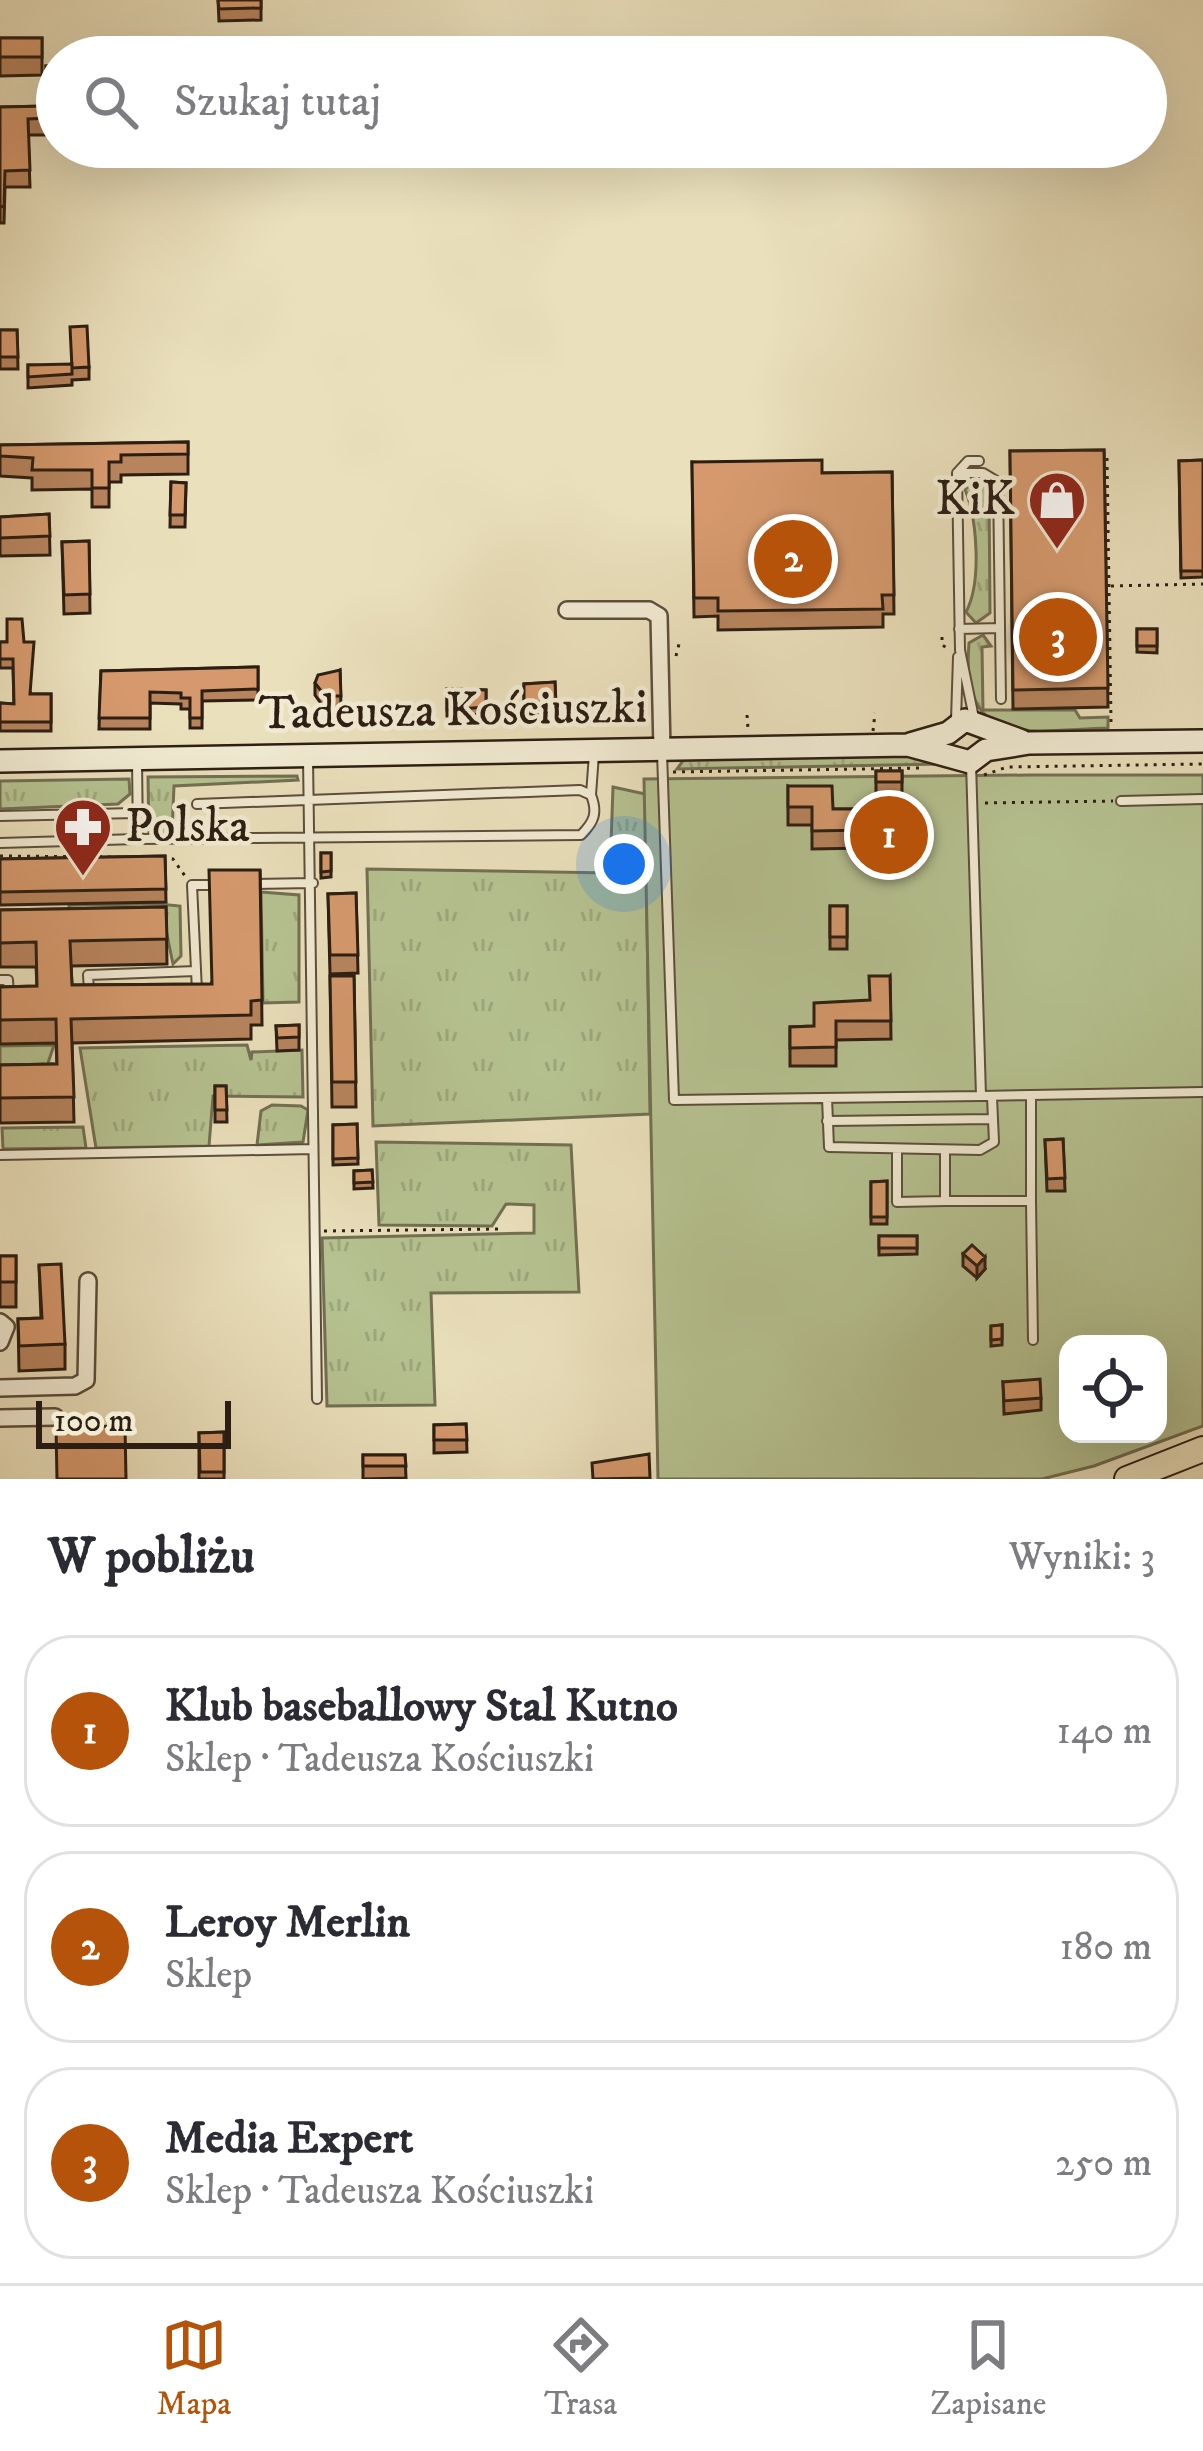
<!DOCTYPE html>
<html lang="pl">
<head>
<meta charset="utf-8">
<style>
  body { margin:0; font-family:"IM FELL DW Pica",serif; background:#f2f2f3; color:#2b2b33 }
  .controls { position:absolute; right:36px; bottom:36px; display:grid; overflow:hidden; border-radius:24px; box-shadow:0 12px 48px #0002 }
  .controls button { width:108px; height:108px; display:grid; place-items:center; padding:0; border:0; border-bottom:3px solid #e1e1e2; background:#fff; color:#2b2b33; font:60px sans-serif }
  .scale { position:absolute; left:36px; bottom:30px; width:195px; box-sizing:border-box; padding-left:12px; border:6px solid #2c1e12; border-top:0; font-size:33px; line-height:42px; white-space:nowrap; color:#2c1e12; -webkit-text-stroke:9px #f1ebd3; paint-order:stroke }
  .you { position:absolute; left:624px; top:864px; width:42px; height:42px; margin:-30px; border:9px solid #fff; border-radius:50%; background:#1a73e8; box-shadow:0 0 0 18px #1a73e833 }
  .badge { display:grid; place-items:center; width:78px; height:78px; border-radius:50%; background:#b45309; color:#fff; font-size:39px; font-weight:700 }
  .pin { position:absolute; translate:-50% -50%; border:6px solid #fff; box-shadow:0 3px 12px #0006 }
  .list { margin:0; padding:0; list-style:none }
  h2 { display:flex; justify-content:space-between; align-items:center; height:156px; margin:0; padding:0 48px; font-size:51px }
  h2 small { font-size:39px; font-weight:400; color:#7c7c81 }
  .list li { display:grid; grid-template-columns:78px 1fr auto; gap:36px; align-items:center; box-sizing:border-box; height:192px; margin:0 24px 24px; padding:0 24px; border:3px solid #e1e1e2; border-radius:48px }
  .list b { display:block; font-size:45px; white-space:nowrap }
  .list p { margin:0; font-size:39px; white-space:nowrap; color:#7c7c81 }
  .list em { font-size:39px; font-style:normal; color:#7c7c81 }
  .icon { flex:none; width:66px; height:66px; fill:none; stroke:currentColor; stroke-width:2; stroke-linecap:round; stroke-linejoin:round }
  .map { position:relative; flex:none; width:1203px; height:1479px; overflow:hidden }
  .search { position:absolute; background:#fff; box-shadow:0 12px 48px #0002; left:36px; right:36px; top:36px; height:132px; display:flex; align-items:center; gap:30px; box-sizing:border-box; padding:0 42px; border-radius:66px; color:#7c7c81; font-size:45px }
  .sheet { height:804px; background:#fff }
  nav { display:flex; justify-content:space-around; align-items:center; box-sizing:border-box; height:168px; border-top:3px solid #e1e1e2; background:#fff; font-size:33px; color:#7c7c81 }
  nav a { display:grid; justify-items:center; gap:6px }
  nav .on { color:#b45309 }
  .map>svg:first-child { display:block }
  .grass { fill:url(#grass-tufts); stroke:#717052; stroke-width:3 }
  .garden { fill:#b6c291; stroke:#717052; stroke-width:3; fill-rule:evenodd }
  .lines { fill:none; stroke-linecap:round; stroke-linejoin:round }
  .lane-casing { stroke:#5c4e3c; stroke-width:12 }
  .street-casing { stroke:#5c4e3c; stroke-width:20 }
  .secondary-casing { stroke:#2c1e12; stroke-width:26 }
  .primary-casing { stroke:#2c1e12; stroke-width:28 }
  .path { stroke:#2c1e12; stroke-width:3; stroke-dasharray:3 6; stroke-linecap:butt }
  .lane { stroke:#f1ebd3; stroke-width:8 }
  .street { stroke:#f1ebd3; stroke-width:15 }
  .secondary { stroke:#f1ebd3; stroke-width:21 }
  .primary { stroke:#eae0bc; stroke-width:24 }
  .wall { fill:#b7845e; stroke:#2c1e12; stroke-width:3 }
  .shaded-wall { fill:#956b4c; stroke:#2c1e12; stroke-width:3 }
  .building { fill:#d5996d; stroke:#2c1e12; stroke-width:3 }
  .labels { text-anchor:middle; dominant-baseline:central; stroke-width:9; stroke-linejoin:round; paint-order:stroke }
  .poi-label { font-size:48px; fill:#2c1e12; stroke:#f1ebd3; text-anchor:end }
  .street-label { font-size:48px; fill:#2c1e12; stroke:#f1ebd3 }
</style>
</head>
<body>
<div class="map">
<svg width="1203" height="1479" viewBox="0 0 1203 1479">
  <defs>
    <pattern id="grass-tufts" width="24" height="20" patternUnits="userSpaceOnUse" patternTransform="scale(3)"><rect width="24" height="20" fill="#b6c291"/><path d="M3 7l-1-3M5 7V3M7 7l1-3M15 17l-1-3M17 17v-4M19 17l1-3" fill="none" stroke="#9da67c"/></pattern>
  </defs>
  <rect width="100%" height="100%" fill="#eae0bc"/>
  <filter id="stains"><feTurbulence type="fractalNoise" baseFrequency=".00167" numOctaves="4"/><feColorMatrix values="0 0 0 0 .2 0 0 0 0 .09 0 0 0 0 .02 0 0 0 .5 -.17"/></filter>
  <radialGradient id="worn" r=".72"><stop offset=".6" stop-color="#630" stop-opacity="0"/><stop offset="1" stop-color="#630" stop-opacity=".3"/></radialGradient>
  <!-- grass -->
  <path class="grass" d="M 979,479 L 989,489 L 990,613 L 976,623 L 966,612 C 982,582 977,519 965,489 Z
    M 983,635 L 991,646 L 982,647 L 983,710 L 1075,710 L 1080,718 L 1108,717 L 1108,728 C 1030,730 960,751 969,643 Z
    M 939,754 L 941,764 L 677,769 L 685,758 Z
    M 297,776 L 298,780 L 174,786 L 172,833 L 149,837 L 148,777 Z
    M 129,779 L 130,794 L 118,804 L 0,809 L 0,781 Z
    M 613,787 L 645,794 L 650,1114 L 373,1126 L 367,869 L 610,873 Z
    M 261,892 L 299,895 L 299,1002 L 263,1003 Z
    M 159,904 L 180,906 L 181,956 L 173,964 L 166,930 L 71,932 L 69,905 Z
    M 54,1045 L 48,1063 L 54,1064 L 55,1088 L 0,1089 L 0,1046 Z
    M 247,1045 L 251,1060 L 252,1052 L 302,1050 L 303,1097 L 213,1096 L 209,1146 L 96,1148 L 80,1048 Z
    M 301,1106 L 308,1110 L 303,1142 L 257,1145 L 261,1111 L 272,1105 Z
    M 83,1127 L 86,1148 L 3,1149 L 2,1128 Z
    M 376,1142 L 571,1145 L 579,1292 L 431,1293 L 435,1405 L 327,1406 L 322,1238 L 534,1233 L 534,1205 L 506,1204 L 492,1226 L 379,1225 Z"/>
  <!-- garden -->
  <path class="garden" d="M 1029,775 L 1203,775 L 1203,1426 L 1094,1466 L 1042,1479 L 658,1479 L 644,779 ZM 1068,1344 L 1158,1344 L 1158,1434 L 1068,1434 Z"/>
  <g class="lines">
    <!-- lane casing -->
    <g class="lane-casing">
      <path id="lane" d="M 957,473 L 983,473 L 998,482 L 1001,699
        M 959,629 L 999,628
        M 974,718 L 960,650 L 957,473 L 968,461 L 979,461
        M 956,720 L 958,657
        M 662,753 L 674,1100 L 981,1096 L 971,763
        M 308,758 L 317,1399
        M 591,795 L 594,754
        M 1121,801 L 1203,799
        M 0,816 L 136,813
        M 138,839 L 581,835 C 594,822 598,813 591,795 L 580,790 L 197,804
        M 0,843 L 138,839 L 137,760
        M 254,884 L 313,883
        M 0,980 L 8,980 L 9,994
        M 89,991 L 88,975 L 196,971
        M 197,991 L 192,885 L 215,885
        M 981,1096 L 1203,1092
        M 827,1098 L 829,1147 L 980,1150 L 994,1142 L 992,1097
        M 827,1121 L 993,1119
        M 897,1149 L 897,1202 L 945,1201
        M 945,1150 L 945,1201 L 1031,1201 L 1031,1096
        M 0,1155 L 313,1149
        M 1031,1201 L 1033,1340"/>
    </g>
    <!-- street casing -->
    <g class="street-casing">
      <path id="street" d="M 567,610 L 649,610 L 659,616 L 662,750
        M 0,1322 L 6,1327 L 0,1342
        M 0,1388 L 75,1386 L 86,1380 L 88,1281
        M 0,1418 L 55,1417"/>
    </g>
    <!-- secondary casing -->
    <g class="secondary-casing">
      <path id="secondary" d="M 910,744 L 948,733 L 965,720 L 1022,741
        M 986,750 L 1029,743 L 1203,741
        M 0,761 L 908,745 L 970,762 L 986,750"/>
    </g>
    <!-- primary casing -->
    <g class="primary-casing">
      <path id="primary" d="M 1127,1479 L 1203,1449"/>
    </g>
    <!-- path -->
    <path class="path" d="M 1107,458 L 1111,722
      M 1111,586 L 1203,584
      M 942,637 L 942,645 L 949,649
      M 676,656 L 679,644
      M 747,715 L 748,729
      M 873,731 L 875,713
      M 673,772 L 921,768
      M 984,775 L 1007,767 L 1203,764
      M 985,803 L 1113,801
      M 0,856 L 118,857
      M 163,857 L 173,859 L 185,876
      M 324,1231 L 498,1229"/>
    <!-- lane -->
    <use href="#lane" class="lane"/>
    <!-- street -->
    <use href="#street" class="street"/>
    <!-- secondary -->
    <use href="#secondary" class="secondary"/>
    <!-- primary -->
    <use href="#primary" class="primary"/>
  </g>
  <!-- wall -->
  <path class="wall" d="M 218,0 L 261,0 L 261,20 L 219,21 Z
    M 0,38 L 42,38 L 42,75 L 0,76 Z
    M 46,66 L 57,66 L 57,112 L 48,112 L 48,135 L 28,135 L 30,187 L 5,187 L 4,223 L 0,223 L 0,107 L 47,106 Z
    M 0,330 L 17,330 L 18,369 L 0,369 Z
    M 28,365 L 89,367 L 89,379 L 72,380 L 72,385 L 28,388 Z
    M 188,442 L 188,474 L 121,475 L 121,482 L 109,482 L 109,507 L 92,507 L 92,489 L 32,490 L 32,478 L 0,476 L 0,445 Z
    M 1104,450 L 1108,707 L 1013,709 L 1010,451 Z
    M 1203,460 L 1203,577 L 1181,578 L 1179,461 Z
    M 692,462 L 822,473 L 892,472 L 894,614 L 883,614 L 883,627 L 718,630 L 718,616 L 694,617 Z
    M 171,482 L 186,483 L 185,527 L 170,527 Z
    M 49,514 L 50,555 L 0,556 L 0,517 Z
    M 89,541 L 90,613 L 64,614 L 62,542 Z
    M 1137,629 L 1157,629 L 1157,653 L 1137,652 Z
    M 0,642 L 7,642 L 31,694 L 51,694 L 51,731 L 0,731 L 0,703 L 14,704 L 13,668 L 0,668 Z
    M 258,667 L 258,700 L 202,701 L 202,728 L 190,728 L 190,709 L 181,709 L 181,704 L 150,703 L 150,729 L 99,729 L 101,671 Z
    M 340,670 L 341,709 L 325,709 L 315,695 L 315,683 Z
    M 555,682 L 556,716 L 524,714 L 524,684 Z
    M 447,689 L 486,690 L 486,714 L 447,716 Z
    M 876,771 L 902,771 L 902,794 L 876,795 Z
    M 788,786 L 833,809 L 889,809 L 889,872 L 869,872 L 868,848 L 812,849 L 812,825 L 788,825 Z
    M 321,853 L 331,853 L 331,877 L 321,878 Z
    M 165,856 L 166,902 L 0,905 L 0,859 Z
    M 260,870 L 262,1025 L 251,1025 L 251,1039 L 72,1043 L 74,1122 L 0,1123 L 0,1065 L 57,1064 L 56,1043 L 0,1044 L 0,987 L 37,986 L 36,967 L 0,967 L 0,910 L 166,907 L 167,964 L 71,966 L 72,985 L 211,984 Z
    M 356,893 L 358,973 L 330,974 L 328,894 Z
    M 830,906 L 847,906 L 847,949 L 830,949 Z
    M 330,976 L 354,976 L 356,1107 L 332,1107 Z
    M 890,976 L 891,1039 L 836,1040 L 836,1066 L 790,1066 L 790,1027 L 814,1026 L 870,1000 Z
    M 299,1025 L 299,1050 L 277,1051 L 276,1026 Z
    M 215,1086 L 226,1086 L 227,1122 L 215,1122 Z
    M 357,1124 L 358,1164 L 333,1165 L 333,1125 Z
    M 1063,1139 L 1065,1191 L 1047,1191 L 1045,1140 Z
    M 372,1170 L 373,1188 L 354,1189 L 354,1171 Z
    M 887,1181 L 887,1224 L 871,1224 L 871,1182 Z
    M 879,1236 L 917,1236 L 917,1254 L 879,1255 Z
    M 963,1254 L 985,1269 L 977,1278 L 963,1266 Z
    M 0,1256 L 16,1256 L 16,1307 L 0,1307 Z
    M 39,1265 L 65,1344 L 65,1369 L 19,1371 L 18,1319 L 41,1318 Z
    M 1002,1325 L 1002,1345 L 991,1346 L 991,1326 Z
    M 1003,1382 L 1041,1398 L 1041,1410 L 1004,1414 Z
    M 466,1424 L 467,1452 L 434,1453 L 434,1425 Z
    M 224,1432 L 224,1479 L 199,1479 L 199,1433 Z
    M 363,1455 L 405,1455 L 406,1478 L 363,1479 Z"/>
  <!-- shaded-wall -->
  <path class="shaded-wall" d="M 985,1257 L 985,1269 L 977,1278 L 977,1266 Z"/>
  <!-- building -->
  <path class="building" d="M 218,0 L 261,0 L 261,8 L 219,9 Z
    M 0,38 L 42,38 L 42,57 L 0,57 Z
    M 46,66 L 57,66 L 57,100 L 47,100 Z
    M 48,106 L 48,118 L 28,119 L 30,170 L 5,171 L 4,207 L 0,206 L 0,107 Z
    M 87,326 L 89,367 L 72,368 L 70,327 Z
    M 0,330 L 17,330 L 18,357 L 0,357 Z
    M 72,364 L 72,374 L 28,377 L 28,365 Z
    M 188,442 L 188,454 L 121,455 L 121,462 L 109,462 L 109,488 L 92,488 L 92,470 L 32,470 L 33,458 L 0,456 L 0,445 Z
    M 1104,450 L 1108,688 L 1013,690 L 1010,451 Z
    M 822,460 L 822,473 L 892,472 L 894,595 L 882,595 L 883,609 L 718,611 L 718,598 L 694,598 L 692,462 Z
    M 1203,460 L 1203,571 L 1181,571 L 1179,461 Z
    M 171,482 L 186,483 L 185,515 L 170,515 Z
    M 49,514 L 50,536 L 0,538 L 0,517 Z
    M 89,541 L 90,594 L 64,595 L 62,542 Z
    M 7,619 L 22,619 L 24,642 L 34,642 L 30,694 L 51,694 L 51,722 L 0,722 L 0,703 L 14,704 L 13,659 L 0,659 L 0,642 L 7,642 Z
    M 1137,629 L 1157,629 L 1157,646 L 1137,646 Z
    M 258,667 L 258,689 L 202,691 L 202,718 L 190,718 L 190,698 L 181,698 L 181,693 L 150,692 L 150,718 L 99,718 L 101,671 Z
    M 340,670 L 341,696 L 325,696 L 315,683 L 318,675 Z
    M 555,682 L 556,704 L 524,701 L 524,684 Z
    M 447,689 L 486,690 L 486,707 L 447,710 Z
    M 876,771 L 902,771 L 902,782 L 876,782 Z
    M 788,786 L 832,786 L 833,809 L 889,809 L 889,854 L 869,854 L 868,830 L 812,831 L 812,807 L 788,807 Z
    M 321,853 L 331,853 L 331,871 L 321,872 Z
    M 165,856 L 166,889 L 0,892 L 0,859 Z
    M 209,870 L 260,870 L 262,1000 L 251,1001 L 251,1015 L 71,1019 L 74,1097 L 0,1098 L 0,1065 L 57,1064 L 56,1019 L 0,1020 L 0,987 L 37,986 L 36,942 L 0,943 L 0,910 L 166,907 L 167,939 L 70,941 L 72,985 L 212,984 Z
    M 356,893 L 358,955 L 330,955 L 328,894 Z
    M 830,906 L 847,906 L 847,937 L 830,937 Z
    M 330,976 L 354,976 L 356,1082 L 332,1082 Z
    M 869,976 L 890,976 L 891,1021 L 836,1021 L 836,1047 L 790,1048 L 790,1027 L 814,1026 L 814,1003 L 870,1000 Z
    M 299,1025 L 299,1037 L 277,1038 L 276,1026 Z
    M 215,1086 L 226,1086 L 227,1110 L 215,1110 Z
    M 357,1124 L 358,1158 L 333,1159 L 333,1125 Z
    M 1063,1139 L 1065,1178 L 1047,1179 L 1045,1140 Z
    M 372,1170 L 373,1182 L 354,1183 L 354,1171 Z
    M 887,1181 L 887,1217 L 871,1217 L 871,1182 Z
    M 879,1236 L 917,1236 L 917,1248 L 879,1248 Z
    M 972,1245 L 985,1257 L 977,1266 L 963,1254 Z
    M 0,1256 L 16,1256 L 16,1282 L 0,1282 Z
    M 61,1264 L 65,1344 L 19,1346 L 18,1319 L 42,1318 L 39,1265 Z
    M 1002,1325 L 1002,1339 L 991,1340 L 991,1326 Z
    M 1040,1379 L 1041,1398 L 1004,1401 L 1003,1382 Z
    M 466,1424 L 467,1440 L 434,1440 L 434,1425 Z
    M 125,1426 L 126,1479 L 57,1479 L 56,1427 Z
    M 224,1432 L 224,1472 L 200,1472 L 199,1433 Z
    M 649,1454 L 650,1478 L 593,1479 L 592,1463 Z
    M 363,1455 L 405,1455 L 406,1466 L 363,1466 Z"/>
  <!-- icons -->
  <defs>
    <g id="shop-pin" transform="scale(3)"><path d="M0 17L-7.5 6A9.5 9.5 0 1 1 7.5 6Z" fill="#8f2418" stroke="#f1ebd3"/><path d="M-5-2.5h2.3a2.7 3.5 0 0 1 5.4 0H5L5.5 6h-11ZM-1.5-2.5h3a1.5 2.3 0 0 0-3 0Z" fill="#fff"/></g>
    <g id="pharmacy-pin" transform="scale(3)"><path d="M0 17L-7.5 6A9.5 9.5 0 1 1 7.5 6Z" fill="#8f2418" stroke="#f1ebd3"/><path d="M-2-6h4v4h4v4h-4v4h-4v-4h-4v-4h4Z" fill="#fff"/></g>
  </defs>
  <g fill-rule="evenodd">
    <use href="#shop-pin" x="1057" y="500"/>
    <use href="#pharmacy-pin" x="83" y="827"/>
  </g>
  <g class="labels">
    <!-- poi labels -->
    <g class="poi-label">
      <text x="1015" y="500">KiK</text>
      <text x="125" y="827" text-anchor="start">Polska</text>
    </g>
    <!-- street labels -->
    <g class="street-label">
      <text transform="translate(453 711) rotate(-1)">Tadeusza Kościuszki</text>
    </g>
  </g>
  <rect width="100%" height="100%" filter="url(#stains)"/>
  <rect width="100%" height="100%" fill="url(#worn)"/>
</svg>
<div class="controls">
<button><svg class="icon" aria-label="locate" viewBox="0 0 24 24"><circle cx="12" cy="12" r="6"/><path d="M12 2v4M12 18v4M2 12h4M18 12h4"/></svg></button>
</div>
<div class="scale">100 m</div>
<div class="you"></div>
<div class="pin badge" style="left:889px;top:835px">1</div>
<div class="pin badge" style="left:793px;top:559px">2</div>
<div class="pin badge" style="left:1058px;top:637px">3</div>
<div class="search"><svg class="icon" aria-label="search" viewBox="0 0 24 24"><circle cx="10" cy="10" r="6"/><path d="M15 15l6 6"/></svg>Szukaj tutaj</div>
</div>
<section class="sheet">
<h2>W pobliżu<small>Wyniki: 3</small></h2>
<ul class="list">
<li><span class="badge">1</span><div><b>Klub baseballowy Stal Kutno</b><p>Sklep · Tadeusza Kościuszki</p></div><em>140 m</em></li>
<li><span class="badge">2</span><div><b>Leroy Merlin</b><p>Sklep</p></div><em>180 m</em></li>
<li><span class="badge">3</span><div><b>Media Expert</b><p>Sklep · Tadeusza Kościuszki</p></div><em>250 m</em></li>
</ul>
</section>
<nav>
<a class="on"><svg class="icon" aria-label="map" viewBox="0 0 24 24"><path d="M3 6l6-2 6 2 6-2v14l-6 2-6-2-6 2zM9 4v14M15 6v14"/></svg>Mapa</a>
<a><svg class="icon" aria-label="directions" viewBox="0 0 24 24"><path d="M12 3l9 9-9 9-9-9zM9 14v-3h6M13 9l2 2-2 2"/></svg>Trasa</a>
<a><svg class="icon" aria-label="saved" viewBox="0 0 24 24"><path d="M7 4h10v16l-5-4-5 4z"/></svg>Zapisane</a>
</nav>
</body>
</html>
